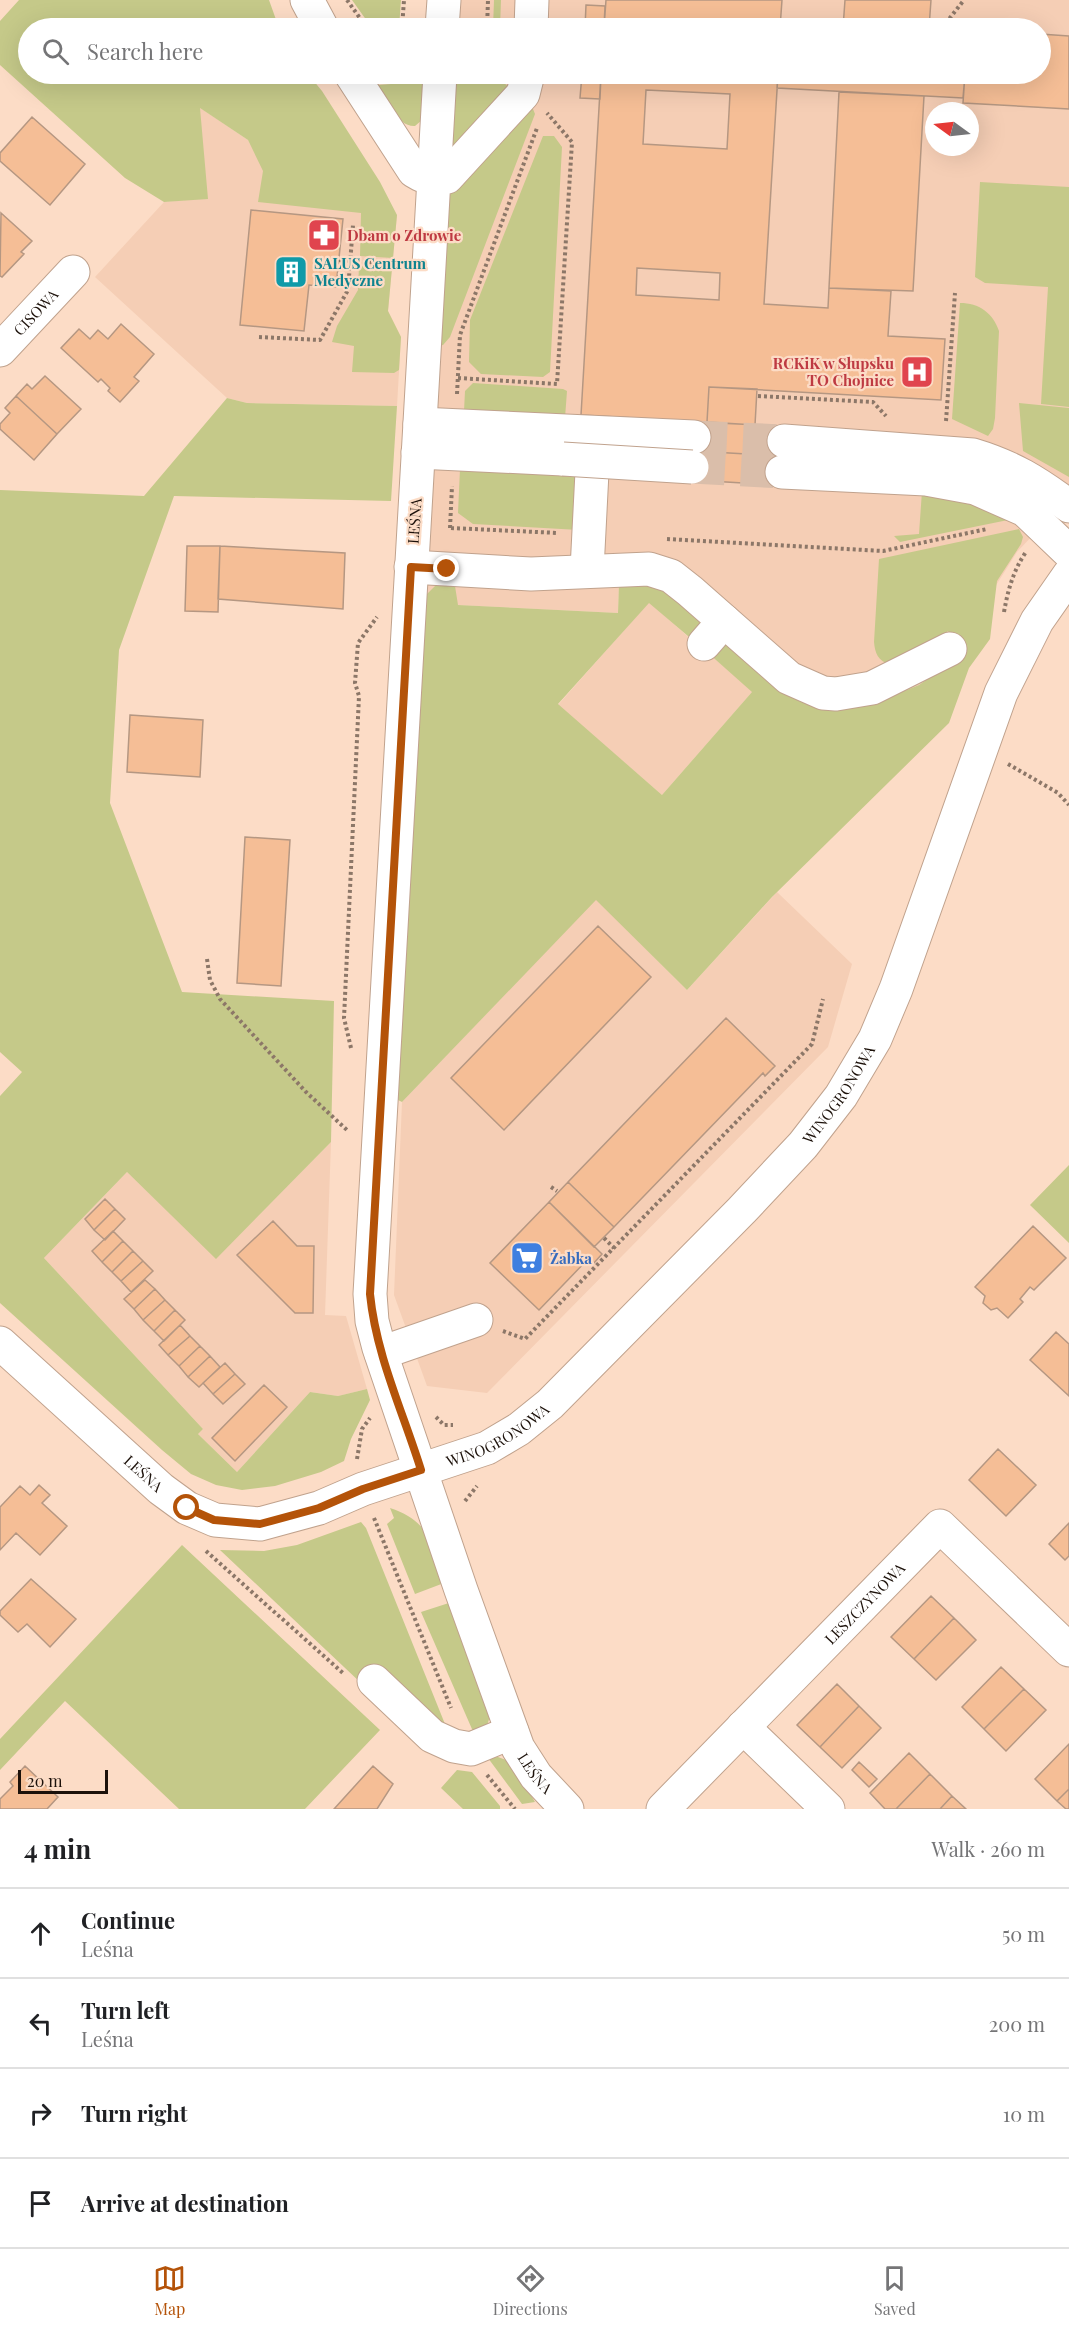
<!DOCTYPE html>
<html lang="en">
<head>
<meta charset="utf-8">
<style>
  body { margin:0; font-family:"Playfair Display",serif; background:#f2f2f2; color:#202124 }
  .compass { position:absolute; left:925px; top:102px; width:54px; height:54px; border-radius:50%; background:#fff; box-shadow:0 6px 24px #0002; rotate:285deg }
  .scale { position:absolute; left:18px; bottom:15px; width:90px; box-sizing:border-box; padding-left:6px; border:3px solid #1c110a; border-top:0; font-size:16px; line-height:21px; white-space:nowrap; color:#1c110a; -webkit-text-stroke:4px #fcdcc6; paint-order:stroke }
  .stop { position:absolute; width:18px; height:18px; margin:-14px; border:4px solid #b45309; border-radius:50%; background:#fff }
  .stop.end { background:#b45309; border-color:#fff; box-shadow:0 2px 6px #0008 }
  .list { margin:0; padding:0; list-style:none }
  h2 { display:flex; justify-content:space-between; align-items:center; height:78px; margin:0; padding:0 24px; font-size:26px }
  h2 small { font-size:20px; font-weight:400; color:#757577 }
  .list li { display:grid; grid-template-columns:39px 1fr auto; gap:18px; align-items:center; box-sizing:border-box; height:90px; padding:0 24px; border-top:2px solid #e0e0e0 }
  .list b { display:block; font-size:22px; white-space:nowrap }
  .list p { margin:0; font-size:20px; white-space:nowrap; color:#757577 }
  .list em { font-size:20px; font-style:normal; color:#757577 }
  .icon { flex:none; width:33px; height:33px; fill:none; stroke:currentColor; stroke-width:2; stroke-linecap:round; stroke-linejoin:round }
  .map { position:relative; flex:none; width:1069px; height:1809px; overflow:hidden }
  .search { position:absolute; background:#fff; box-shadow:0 6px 24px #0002; left:18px; right:18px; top:18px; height:66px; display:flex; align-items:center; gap:15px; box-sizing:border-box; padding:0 21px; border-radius:33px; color:#757577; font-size:22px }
  .sheet { height:438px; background:#fff }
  nav { display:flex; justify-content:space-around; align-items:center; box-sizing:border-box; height:84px; border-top:2px solid #e0e0e0; background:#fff; font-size:16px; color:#757577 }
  nav a { display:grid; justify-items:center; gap:3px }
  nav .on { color:#b45309 }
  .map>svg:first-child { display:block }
  .built { fill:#f5ceb5; fill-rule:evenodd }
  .green { fill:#c5c989 }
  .building { fill:#f5be96; stroke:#b59782; stroke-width:1.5; fill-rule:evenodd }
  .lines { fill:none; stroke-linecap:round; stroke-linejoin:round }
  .minor-tunnel { stroke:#dabeaa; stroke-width:33; stroke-dasharray:33 16; stroke-linecap:butt }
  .minor-casing { stroke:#c0a28d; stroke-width:35 }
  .path { stroke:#8c7768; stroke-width:4; stroke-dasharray:3 3; stroke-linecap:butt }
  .minor { stroke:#fff; stroke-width:33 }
  .minor-bridge-casing { stroke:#c0a28d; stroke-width:35; stroke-linecap:butt }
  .minor-bridge { stroke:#fff; stroke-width:33 }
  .route { stroke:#b45309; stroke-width:8 }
  .labels { text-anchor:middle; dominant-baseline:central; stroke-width:4.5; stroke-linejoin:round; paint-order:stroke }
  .health-label { font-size:15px; font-weight:bold; fill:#be3a42; stroke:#fcdcc6; text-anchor:start }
  .culture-label { font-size:15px; font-weight:bold; fill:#0d838f; stroke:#fcdcc6; text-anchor:start }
  .street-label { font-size:15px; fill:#1c110a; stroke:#fcdcc6 }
  .shop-label { font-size:15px; font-weight:bold; fill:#366cbe; stroke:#fcdcc6; text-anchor:start }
</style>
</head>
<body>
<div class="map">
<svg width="1069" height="1809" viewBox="0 0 1069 1809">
  <rect width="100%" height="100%" fill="#fcdcc6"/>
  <!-- built -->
  <path class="built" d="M 458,0 L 1069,0 L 1069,497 L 1017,552 L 942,671 L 919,685 L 892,697 L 707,652 L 753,691 L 662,795 L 558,705 L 649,602 L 694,642 L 700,629 L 619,584 L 618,613 L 458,605 L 426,595 L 454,74 L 1040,74 L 1040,28 L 456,28 ZM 934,111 L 970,111 L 970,147 L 934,147 Z
    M 199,107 L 248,140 L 264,171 L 397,215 L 388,311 L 401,337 L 397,406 L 247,403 L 227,398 L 95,277 L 164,202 L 207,198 Z
    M 777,892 L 852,964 L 828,1047 L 487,1393 L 427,1386 L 394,1295 L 402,1102 L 596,899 L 687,990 Z
    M 331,1142 L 325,1315 L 346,1316 L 367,1389 L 338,1396 L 310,1392 L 237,1472 L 198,1434 L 203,1429 L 44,1258 L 127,1172 L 216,1258 Z"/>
  <!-- green -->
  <path class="green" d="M 19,0 L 269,0 L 279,28 L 28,28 L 28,74 L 308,74 L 322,91 L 380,182 L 397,215 L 393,258 L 360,256 L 361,213 L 258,202 L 263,171 L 248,140 L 200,108 L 208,199 L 164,202 L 125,178 L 0,65 L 0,21 Z
    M 352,0 L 401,0 L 399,28 L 372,28 Z
    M 494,0 L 501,0 L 500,28 L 493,28 Z
    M 419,82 L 426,84 L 422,120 L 415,126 C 397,127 386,99 377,85 Z
    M 503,82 L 512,90 L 451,151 L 453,84 Z
    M 531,104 L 535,114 L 450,337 L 443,345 L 439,346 L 449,197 L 453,189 Z
    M 543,136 L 554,136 L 562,147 L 550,372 L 543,377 L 481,374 L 469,362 L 470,320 Z
    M 980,182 L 1069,187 L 1069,407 L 1041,404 L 1048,287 L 985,283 L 975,277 Z
    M 359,266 L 392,268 L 388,311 L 401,337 L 399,370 L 394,373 L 352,372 L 354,346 L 332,342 L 337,326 L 358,290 Z
    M 960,303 C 979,303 993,313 999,331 L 995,418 L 993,429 L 988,436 L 952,419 Z
    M 473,383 L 563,389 L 567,391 L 565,418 L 464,411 L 465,391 Z
    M 227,398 L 247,403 L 397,406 L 391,501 L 174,496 L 119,650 L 110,803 L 182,992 L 334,1001 L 331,1142 L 216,1259 L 127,1172 L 44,1258 L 203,1429 L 198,1434 L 237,1472 L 310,1392 L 338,1396 L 367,1389 L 370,1400 L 351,1439 L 344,1461 L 321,1472 L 275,1486 L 242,1490 L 216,1485 L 191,1474 L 162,1450 L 0,1303 L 0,1096 L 22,1072 L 0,1052 L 0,490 L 144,496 Z
    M 1019,403 L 1069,408 L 1069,477 L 1023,451 Z
    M 460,469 L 582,476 L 579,530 L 473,524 L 458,513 Z
    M 922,491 L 956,495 L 1008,520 L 900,542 L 894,536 L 919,534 Z
    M 1019,529 L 1023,537 L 1021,544 L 997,581 L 990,639 L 969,668 L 949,723 L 772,897 L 687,990 L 596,900 L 402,1102 L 396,1099 L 426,595 L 437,584 L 455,586 L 458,605 L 618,613 L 619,583 L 656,584 L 699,618 L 700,629 L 695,642 L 649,603 L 558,704 L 662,795 L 752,692 L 707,652 L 722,645 L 728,645 L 768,676 L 892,696 L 919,685 L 960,657 L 948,631 L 941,637 L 889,664 C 878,661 875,653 874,642 L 879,559 Z
    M 1069,1165 L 1069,1243 L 1030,1205 Z
    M 390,1508 C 431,1521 433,1547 444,1583 L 415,1594 L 387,1524 L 394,1518 Z
    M 361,1522 L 366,1528 L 449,1734 L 362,1684 L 220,1550 L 264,1551 L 297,1545 Z
    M 182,1545 L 380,1730 L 305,1809 L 179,1809 L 65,1701 L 0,1770 L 0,1739 Z
    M 452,1602 L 490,1713 C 489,1725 485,1730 475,1736 L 421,1612 Z
    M 498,1757 L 511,1762 L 535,1802 L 522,1804 L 488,1758 Z
    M 457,1770 L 472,1772 L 500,1806 L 500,1809 L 463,1809 L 441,1788 Z"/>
  <!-- building -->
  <path class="building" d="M 606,0 L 782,0 L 780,28 L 604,28 Z
    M 845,0 L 931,0 L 929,28 L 843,28 Z
    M 586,5 L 605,6 L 604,28 L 585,28 Z
    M 1040,34 L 1069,36 L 1069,109 L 963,103 L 965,74 L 1040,74 Z
    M 582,74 L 601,74 L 600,99 L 580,98 Z
    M 601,74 L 778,74 L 764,304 L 828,308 L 829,288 L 891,291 L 888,336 L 945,339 L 941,400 L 709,387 L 707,422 L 581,415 ZM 646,90 L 730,94 L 727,149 L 643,144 ZM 637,268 L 720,273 L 719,300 L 636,295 Z
    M 778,74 L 965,74 L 963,98 L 777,88 Z
    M 839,92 L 924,96 L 913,291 L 829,288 Z
    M 32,117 L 85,164 L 50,205 L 0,161 L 0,153 Z
    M 251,210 L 343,219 L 336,287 L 309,285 L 304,331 L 240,325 Z
    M 1,213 L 32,241 L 21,252 L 24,254 L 2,277 L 0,276 Z
    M 121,324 L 154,354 L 134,377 L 139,381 L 120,402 L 108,391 L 110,388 L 101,379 L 98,382 L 61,348 L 79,329 L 90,339 L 98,330 L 108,339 Z
    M 45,376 L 81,409 L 57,434 L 16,396 L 27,384 L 32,389 Z
    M 709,387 L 757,389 L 755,425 L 707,422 Z
    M 16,396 L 57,434 L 34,460 L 0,429 L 0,424 L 10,413 L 5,408 Z
    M 696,422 L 783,426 L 781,456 L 695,451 Z
    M 695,451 L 781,456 L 779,485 L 693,480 Z
    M 187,546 L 220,546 L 218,612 L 185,611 Z
    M 220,546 L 345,553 L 343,609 L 218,599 Z
    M 130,715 L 203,720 L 200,777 L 127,772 Z
    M 245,837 L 290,840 L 281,986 L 237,983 Z
    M 598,926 L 651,977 L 504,1130 L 451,1078 Z
    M 726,1018 L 775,1066 L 765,1076 L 763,1073 L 614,1227 L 568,1182 Z
    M 568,1182 L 614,1227 L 594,1247 L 549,1202 Z
    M 105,1199 L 115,1209 L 94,1230 L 85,1219 Z
    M 549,1202 L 602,1254 L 593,1264 L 588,1259 L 539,1310 L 490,1263 Z
    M 115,1209 L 125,1219 L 105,1240 L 94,1230 Z
    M 273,1221 L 297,1246 L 314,1246 L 313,1313 L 295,1313 L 237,1255 Z
    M 1033,1226 L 1066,1258 L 1034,1290 L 1030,1287 L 1020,1299 L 1023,1302 L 1008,1318 L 997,1308 L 991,1310 L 983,1303 L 985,1296 L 975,1287 Z
    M 113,1231 L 123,1241 L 102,1262 L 92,1251 Z
    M 123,1241 L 133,1251 L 112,1272 L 102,1262 Z
    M 133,1251 L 143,1261 L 121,1281 L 112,1272 Z
    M 143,1261 L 153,1271 L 131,1292 L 121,1281 Z
    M 145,1280 L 155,1289 L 134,1309 L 124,1299 Z
    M 155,1289 L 165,1300 L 143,1320 L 134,1309 Z
    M 165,1300 L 175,1310 L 154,1331 L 143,1320 Z
    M 175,1310 L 185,1320 L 164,1341 L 154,1331 Z
    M 180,1325 L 190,1336 L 168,1355 L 159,1345 Z
    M 1056,1332 L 1069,1344 L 1069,1396 L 1030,1360 Z
    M 190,1336 L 200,1346 L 179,1366 L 168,1355 Z
    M 200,1346 L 210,1356 L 188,1377 L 179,1366 Z
    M 210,1356 L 220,1367 L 199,1387 L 188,1377 Z
    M 225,1363 L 235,1374 L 213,1394 L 203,1383 Z
    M 235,1374 L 245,1384 L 223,1404 L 213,1394 Z
    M 264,1385 L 287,1407 L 235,1461 L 212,1438 Z
    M 998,1449 L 1036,1485 L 1006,1516 L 969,1480 Z
    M 39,1485 L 50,1495 L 42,1503 L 67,1526 L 40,1555 L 16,1533 L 0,1550 L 0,1507 L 20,1486 L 30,1495 Z
    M 1069,1523 L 1069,1556 L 1065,1560 L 1049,1544 Z
    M 31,1579 L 76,1619 L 50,1647 L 27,1624 L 18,1632 L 0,1615 L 0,1611 Z
    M 931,1596 L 954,1618 L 914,1659 L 891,1637 Z
    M 954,1618 L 976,1640 L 936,1680 L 914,1659 Z
    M 1001,1667 L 1024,1689 L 984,1729 L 962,1707 Z
    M 837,1684 L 859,1706 L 820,1747 L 797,1725 Z
    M 1024,1689 L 1046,1710 L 1006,1751 L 984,1729 Z
    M 859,1706 L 881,1728 L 842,1768 L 820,1747 Z
    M 1069,1744 L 1069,1789 L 1057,1801 L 1035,1779 Z
    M 909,1753 L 930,1774 L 896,1809 L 885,1809 L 870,1793 Z
    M 859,1762 L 877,1779 L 869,1787 L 852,1770 Z
    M 25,1766 L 58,1797 L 47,1809 L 0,1809 L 0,1799 L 13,1786 L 10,1782 Z
    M 373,1766 L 393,1784 L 377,1809 L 334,1809 Z
    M 930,1774 L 952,1796 L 940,1809 L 896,1809 Z
    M 1069,1789 L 1069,1809 L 1066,1809 L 1057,1801 Z
    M 952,1796 L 966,1809 L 940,1809 Z"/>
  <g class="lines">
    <!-- minor-tunnel -->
    <path class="minor-tunnel" d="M 694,437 L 784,441
      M 692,467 L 782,472"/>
    <!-- minor casing -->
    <g class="minor-casing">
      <g id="minor">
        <path d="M 307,0 L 322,28"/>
        <path d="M 442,28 L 444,0"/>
        <path d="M 531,28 L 532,0"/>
        <path d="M 351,74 L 414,171 L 421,175 L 447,177 L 523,94 L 528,74"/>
        <path id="s1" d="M 440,74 L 370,1294 L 372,1321 L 379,1348 L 461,1590 L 518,1748 L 536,1776 L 567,1809"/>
        <path id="s2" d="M 0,350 L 73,272"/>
        <path d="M 420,424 L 694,437"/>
        <path d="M 784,441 L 973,455 C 1013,467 1036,482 1069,506"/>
        <path d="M 418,452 L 563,459"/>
        <path d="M 782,472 L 926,479 L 975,488 L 1025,510 L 1069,552"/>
        <path d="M 411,567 L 531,574 L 649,569 L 671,576 L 690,591 L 789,678 L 823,693 L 836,694 L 872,688 L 950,649"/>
        <path d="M 587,570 L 592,472"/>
        <path d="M 704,644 L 724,621"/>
        <path id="s3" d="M 0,1343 L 161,1489 L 187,1508 L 215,1520 L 260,1524 L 319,1508 L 363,1489 L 487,1448 L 519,1429 L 550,1404 L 742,1210 L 803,1145 L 841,1096 L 875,1039 L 896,989 L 1001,693 L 1037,621 L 1069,575"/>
        <path d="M 381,1353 L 476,1320"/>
        <path d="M 374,1681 L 432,1736 L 454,1746 L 471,1749 L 512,1732"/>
        <path d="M 743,1727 L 828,1809"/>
        <path id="s4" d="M 663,1809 L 940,1526 L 1069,1650"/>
      </g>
    </g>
    <!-- path -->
    <path class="path" d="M 347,0 L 367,28
      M 402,28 L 404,0
      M 487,28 L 488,0
      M 942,28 L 964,0
      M 339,260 L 396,264
      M 259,337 L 320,340 L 348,290 L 353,225
      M 458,378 L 557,384 L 572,142 L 547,113
      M 457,394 L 460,335 L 537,128
      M 758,396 L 873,402 L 886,416
      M 946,421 L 955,293
      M 450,528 L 452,486
      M 451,528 L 558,533
      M 667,539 L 883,551 L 987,529
      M 1004,612 C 1008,590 1013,571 1026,552
      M 1008,764 L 1058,793 L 1069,805
      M 207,959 L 210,980 L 220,999 L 306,1092 L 348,1131
      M 351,1048 L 344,1018 L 359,696 L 355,683 L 358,643 L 377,617
      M 551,1187 L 557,1191
      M 604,1238 L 614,1248
      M 503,1331 L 525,1339 L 812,1044 L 823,999
      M 436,1417 L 444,1425 L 453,1425
      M 357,1459 L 362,1429 L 370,1418
      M 465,1501 L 477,1486
      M 374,1518 L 451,1708
      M 206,1551 L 344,1674
      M 487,1775 L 515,1809"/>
    <!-- minor -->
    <use href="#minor" class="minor"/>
    <!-- minor-bridge casing -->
    <g class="minor-bridge-casing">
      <path id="minor-bridge" d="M 563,459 L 692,467"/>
    </g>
    <!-- minor-bridge -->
    <use href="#minor-bridge" class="minor-bridge"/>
  </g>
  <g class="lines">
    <!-- route -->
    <path class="route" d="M 187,1508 L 214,1520 L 260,1524 L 319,1508 L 363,1489 L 421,1470 C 403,1412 376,1355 370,1294 L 411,567 L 447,569"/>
  </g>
  <!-- icons -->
  <defs>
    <g id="pharmacy-square" transform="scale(1.725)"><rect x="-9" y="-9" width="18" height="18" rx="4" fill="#e0444e" stroke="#fcdcc6"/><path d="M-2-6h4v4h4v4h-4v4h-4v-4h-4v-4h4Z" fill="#fff"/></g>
    <g id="building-square" transform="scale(1.725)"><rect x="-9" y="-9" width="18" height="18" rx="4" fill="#0f9aa8" stroke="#fcdcc6"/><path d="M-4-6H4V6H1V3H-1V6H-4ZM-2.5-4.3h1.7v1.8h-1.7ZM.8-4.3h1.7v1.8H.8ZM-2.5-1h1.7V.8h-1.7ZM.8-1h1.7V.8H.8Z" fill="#fff"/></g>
    <g id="hospital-square" transform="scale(1.725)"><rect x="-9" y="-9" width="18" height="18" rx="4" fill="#e0444e" stroke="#fcdcc6"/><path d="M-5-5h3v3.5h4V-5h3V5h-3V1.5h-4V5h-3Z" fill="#fff"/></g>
    <g id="supermarket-square" transform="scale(1.725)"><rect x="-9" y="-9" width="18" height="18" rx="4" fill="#3f7fe0" stroke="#fcdcc6"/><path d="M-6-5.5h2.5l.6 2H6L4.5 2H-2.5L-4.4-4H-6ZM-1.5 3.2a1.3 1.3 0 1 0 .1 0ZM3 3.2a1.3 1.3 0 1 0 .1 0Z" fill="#fff"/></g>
  </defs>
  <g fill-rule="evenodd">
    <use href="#pharmacy-square" x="324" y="235"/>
    <use href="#building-square" x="291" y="272"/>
    <use href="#hospital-square" x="917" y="372"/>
    <use href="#supermarket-square" x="527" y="1258"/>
  </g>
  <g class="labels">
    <!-- health labels -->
    <g class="health-label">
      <text x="347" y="235">Dbam o Zdrowie</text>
      <text x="894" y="363" text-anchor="end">RCKiK w Słupsku<tspan x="894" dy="17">TO Chojnice</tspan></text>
    </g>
    <!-- culture labels -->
    <g class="culture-label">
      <text x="314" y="263">SALUS Centrum<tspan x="314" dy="17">Medyczne</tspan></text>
    </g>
    <!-- street labels -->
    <g class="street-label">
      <text stroke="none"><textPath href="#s2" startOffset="52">CISOWA</textPath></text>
      <text transform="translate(414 521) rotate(-86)">LEŚNA</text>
      <text stroke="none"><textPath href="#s3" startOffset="1066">WINOGRONOWA</textPath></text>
      <text stroke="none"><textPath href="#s3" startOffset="580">WINOGRONOWA</textPath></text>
      <text stroke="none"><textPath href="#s3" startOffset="194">LEŚNA</textPath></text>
      <text stroke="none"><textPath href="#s4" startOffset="288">LESZCZYNOWA</textPath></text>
      <text stroke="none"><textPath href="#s1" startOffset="1731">LEŚNA</textPath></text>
    </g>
    <!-- shop labels -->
    <g class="shop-label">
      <text x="550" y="1258">Żabka</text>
    </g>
  </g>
</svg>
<svg class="compass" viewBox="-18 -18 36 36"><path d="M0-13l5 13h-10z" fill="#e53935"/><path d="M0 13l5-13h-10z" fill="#757577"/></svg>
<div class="scale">20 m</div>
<div class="stop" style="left:187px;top:1508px"></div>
<div class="stop end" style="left:447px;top:569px"></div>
<div class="search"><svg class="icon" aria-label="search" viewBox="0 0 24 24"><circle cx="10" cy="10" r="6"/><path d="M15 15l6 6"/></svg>Search here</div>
</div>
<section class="sheet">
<h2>4 min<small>Walk · 260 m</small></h2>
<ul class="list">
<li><svg class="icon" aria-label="ahead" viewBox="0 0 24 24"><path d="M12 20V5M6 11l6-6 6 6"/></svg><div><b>Continue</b><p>Leśna</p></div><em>50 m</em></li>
<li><svg class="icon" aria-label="left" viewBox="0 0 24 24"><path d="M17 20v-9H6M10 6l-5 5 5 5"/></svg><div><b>Turn left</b><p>Leśna</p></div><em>200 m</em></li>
<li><svg class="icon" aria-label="right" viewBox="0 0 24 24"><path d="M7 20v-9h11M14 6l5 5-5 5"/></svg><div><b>Turn right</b></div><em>10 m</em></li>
<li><svg class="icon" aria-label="arrive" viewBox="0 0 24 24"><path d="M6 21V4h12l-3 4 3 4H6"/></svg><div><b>Arrive at destination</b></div></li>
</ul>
</section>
<nav>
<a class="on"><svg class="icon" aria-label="map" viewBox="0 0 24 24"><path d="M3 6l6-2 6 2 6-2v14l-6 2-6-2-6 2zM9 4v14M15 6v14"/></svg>Map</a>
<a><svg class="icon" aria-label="directions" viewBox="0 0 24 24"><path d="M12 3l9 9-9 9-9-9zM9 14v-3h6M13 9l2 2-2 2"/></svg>Directions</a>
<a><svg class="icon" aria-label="saved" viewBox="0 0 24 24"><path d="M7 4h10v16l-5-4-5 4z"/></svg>Saved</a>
</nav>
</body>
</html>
